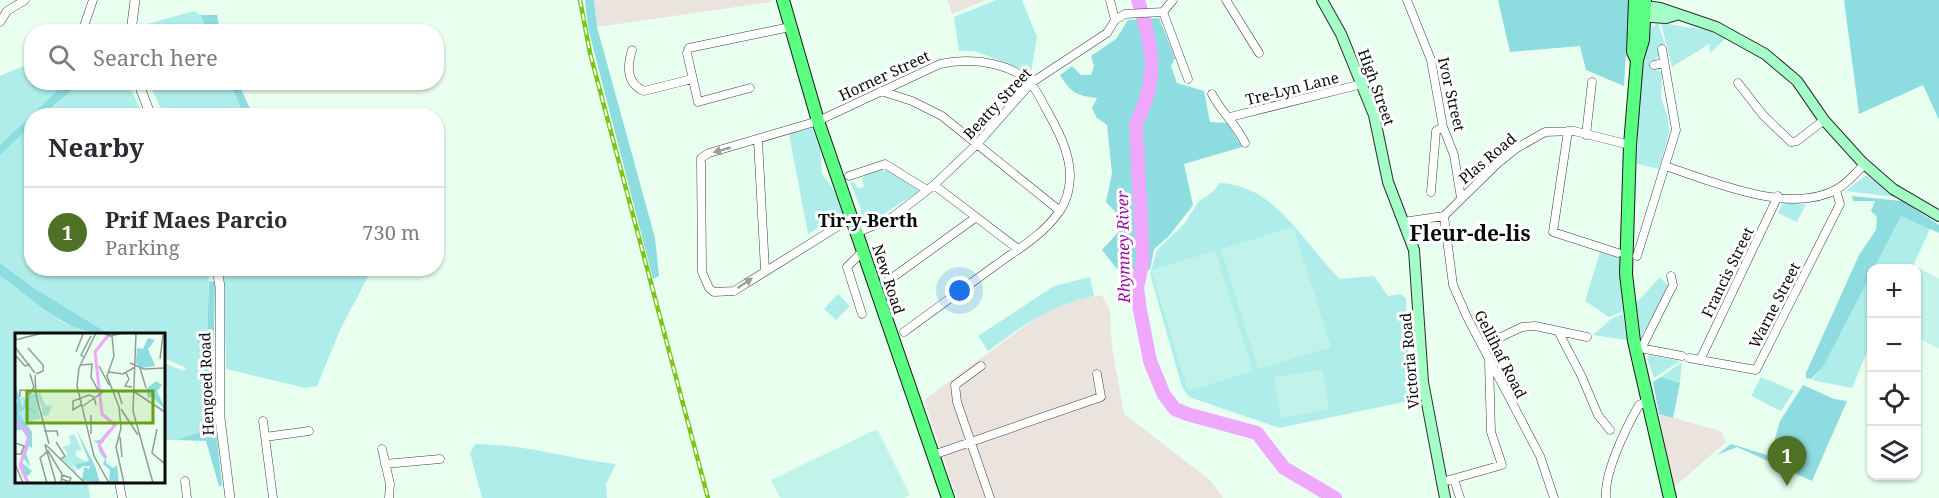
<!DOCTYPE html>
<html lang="en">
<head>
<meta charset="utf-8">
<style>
  body { margin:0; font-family:"Noto Serif",serif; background:#f7f7f7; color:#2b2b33 }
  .controls { position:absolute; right:18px; bottom:18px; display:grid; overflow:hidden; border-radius:12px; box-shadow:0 2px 4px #0004 }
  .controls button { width:54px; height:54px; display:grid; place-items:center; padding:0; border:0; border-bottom:2px solid #e1e1e2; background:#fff; color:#2b2b33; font:30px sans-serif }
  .you { position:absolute; left:960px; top:291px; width:21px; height:21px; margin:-15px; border:4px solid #fff; border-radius:50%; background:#1a73e8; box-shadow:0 0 0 9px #1a73e833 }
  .badge { display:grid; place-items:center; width:39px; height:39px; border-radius:50%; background:#4f7126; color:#fff; font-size:20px; font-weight:700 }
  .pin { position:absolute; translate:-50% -50px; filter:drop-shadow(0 2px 3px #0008) }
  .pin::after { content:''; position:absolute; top:32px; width:21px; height:18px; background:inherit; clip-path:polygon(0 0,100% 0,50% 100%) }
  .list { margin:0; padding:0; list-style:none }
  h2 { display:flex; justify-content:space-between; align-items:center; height:78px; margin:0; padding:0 24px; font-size:26px }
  h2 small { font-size:20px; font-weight:400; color:#7c7c81 }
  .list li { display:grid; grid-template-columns:39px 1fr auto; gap:18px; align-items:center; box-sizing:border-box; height:90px; padding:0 24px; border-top:2px solid #e1e1e2 }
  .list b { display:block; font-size:22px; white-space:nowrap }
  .list p { margin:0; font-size:20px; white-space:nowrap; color:#7c7c81 }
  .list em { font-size:20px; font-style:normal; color:#7c7c81 }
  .icon { flex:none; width:33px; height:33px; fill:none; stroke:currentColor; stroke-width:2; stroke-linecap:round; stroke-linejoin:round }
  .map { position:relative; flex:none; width:1939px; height:498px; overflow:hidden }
  .search { position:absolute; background:#fff; box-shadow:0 2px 4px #0004; left:24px; top:24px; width:420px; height:66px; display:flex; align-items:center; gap:15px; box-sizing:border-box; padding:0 21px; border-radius:24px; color:#7c7c81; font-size:22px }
  .panel { position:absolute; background:#fff; box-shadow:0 2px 4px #0004; left:24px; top:108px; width:420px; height:168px; border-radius:24px }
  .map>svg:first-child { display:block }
  .industrial { fill:#ebe3de }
  .green { fill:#afedea }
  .forest { fill:#8ddcdf }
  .pitch { fill:#c2f3eb }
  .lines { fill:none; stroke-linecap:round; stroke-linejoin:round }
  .river { stroke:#f0a8fc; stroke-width:14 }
  .minor-casing { stroke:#3e3e3e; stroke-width:9 }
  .tertiary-casing { stroke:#3e3e3e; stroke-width:10 }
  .secondary-casing { stroke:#2d2d2d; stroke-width:12 }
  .primary-casing { stroke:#1c1c1c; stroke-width:14 }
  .minor { stroke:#fff; stroke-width:8 }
  .tertiary { stroke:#fff; stroke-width:9 }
  .secondary { stroke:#a4ffc6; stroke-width:10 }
  .primary { stroke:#59ff81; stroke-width:12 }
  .rail-casing { stroke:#7ac617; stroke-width:4.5 }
  .rail { stroke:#fff; stroke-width:2; stroke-dasharray:7; stroke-linecap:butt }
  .oneway { fill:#9d9d9d }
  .labels { text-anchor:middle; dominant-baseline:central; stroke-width:6; stroke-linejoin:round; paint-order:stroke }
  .street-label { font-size:15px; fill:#0b0b0b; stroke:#fff }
  .water-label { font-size:16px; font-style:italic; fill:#9a0aa6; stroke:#fff }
  .quarter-label { font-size:18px; font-weight:bold; fill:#0b0b0b; stroke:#fff }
  .district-label { font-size:21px; font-weight:bold; fill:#0b0b0b; stroke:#fff }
  .inset-river { fill:none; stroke:#f0a8fc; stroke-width:3 }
  .inset-road { fill:none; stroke:#909d94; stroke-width:1.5 }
  .view { fill:#64a115; fill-opacity:0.15; stroke:#64a115; stroke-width:3 }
  .inset-edge { fill:none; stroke:#0b0b0b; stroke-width:3 }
</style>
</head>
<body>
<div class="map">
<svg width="1939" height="498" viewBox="0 0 1939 498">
  <rect width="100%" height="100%" fill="#e9ffef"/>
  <!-- industrial -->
  <path class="industrial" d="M 594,0 L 771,0 L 771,2 L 597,27 Z
    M 948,0 L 986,0 L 952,14 Z
    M 1102,295 L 1110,311 L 1112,347 L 1124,414 L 1210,480 L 1223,498 L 957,498 L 924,400 L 1044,312 L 1064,303 Z
    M 1659,414 L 1721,431 L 1726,442 L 1674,487 Z"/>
  <!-- green -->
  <path class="green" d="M 996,0 L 1022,0 L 1037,37 L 1031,72 L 974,51 L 959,51 L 954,17 Z
    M 194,11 L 201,15 L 207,31 L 138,32 L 138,28 L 144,25 Z
    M 1658,23 L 1665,45 L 1658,47 L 1659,55 L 1655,61 L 1656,68 L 1662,73 L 1661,98 L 1668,118 L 1669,133 L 1659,169 L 1637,164 C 1638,124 1639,64 1652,27 Z
    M 1661,23 L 1706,30 L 1726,38 L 1710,53 L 1709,44 L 1672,67 Z
    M 24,66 L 27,74 L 31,73 L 32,82 L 65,83 L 0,145 L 0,76 Z
    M 80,82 L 128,83 L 143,115 L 43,116 Z
    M 149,83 L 230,83 L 244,115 L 164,115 Z
    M 31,126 L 32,268 L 209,269 L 206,371 L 197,375 L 213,382 L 213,408 L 206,409 L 203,431 L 176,440 L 164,440 L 164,363 L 184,371 L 186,368 L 164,358 L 164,334 L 109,334 L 34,288 L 0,263 L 0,155 Z
    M 812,128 L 820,149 L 822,173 L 835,192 L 842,213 L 808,234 L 789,134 Z
    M 881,170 L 892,172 L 919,191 L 876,219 L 860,220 L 861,209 L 850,182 L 855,183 L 858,188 L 864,187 L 862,179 L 866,174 Z
    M 1865,176 L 1869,177 L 1896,197 L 1846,191 Z
    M 1219,183 C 1277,185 1302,243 1340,279 L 1374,276 L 1388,296 L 1400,294 L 1406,298 L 1407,341 L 1414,400 L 1279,428 L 1189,397 L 1182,387 L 1150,274 L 1157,250 L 1185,223 L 1198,202 L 1214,191 Z
    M 1783,202 L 1806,204 L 1797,222 L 1778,213 Z
    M 1901,215 L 1930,229 L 1912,268 L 1874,268 Z
    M 1600,252 L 1619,258 L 1623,311 L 1609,317 L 1585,301 Z
    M 224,269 L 372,269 L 341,328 L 317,386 L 306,388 L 226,369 Z
    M 1871,273 L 1871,343 L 1852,388 L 1812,380 L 1823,367 Z
    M 0,276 L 62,322 L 92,334 L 16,334 L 16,482 L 88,482 L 90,498 L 0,498 Z
    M 1090,277 L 1094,296 C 1049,306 1025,324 988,351 L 978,336 L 1054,286 Z
    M 1660,277 L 1669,287 L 1641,337 L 1636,303 Z
    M 838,294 L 850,306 L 836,320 L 824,309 Z
    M 1623,314 L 1627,340 L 1593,335 L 1611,319 Z
    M 1650,355 L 1679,361 L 1679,362 L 1654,378 L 1647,358 Z
    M 1682,362 L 1680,383 L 1661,377 Z
    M 1761,377 L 1794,391 L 1781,411 L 1751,396 Z
    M 475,444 C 523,444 569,459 616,464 L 606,484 L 607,498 L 482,498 L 470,453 Z"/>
  <!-- forest -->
  <path class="forest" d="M 585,0 L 594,0 L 597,27 L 655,238 L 659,276 L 653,279 L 588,28 Z
    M 1498,0 L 1629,0 L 1624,86 L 1586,70 L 1580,46 L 1510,52 Z
    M 1844,0 L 1939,0 L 1939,120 L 1923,85 L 1859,114 Z
    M 201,15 L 217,15 L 220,31 L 207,31 Z
    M 1159,18 L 1175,58 L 1171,66 L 1177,83 L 1204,91 L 1210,122 L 1227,123 L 1242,147 L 1184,164 L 1193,205 L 1169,236 L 1154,249 L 1150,270 L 1117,269 L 1102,250 L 1120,230 L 1123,220 L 1106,202 L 1112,173 L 1107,125 L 1097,118 L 1092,108 L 1097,98 C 1077,96 1070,92 1060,75 L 1072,66 L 1081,75 L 1091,75 L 1094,66 L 1091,56 L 1116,39 L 1128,20 Z
    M 65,83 L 80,83 L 43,115 L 32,116 L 31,126 L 0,155 L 0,145 Z
    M 230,83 L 238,83 L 253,115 L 244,115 Z
    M 1852,196 L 1902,201 L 1939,225 L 1939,233 L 1901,216 L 1823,367 L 1811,379 L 1806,378 L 1806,373 L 1859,255 L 1876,230 L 1877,217 L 1871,211 L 1875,201 L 1853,201 Z
    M 0,263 L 34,288 L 109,334 C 66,335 34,299 0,276 Z
    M 209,281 L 215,282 L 213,382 L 197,376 L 198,371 L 206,370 Z
    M 1661,377 L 1680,383 L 1673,418 L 1659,414 L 1653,382 Z
    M 1803,385 L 1834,399 L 1847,401 L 1812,481 L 1737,447 L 1717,455 L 1731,444 L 1770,456 L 1780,421 Z
    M 213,408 L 214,412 L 222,486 L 219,486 L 206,441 L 176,440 L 203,431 L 201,418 L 206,409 Z"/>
  <!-- pitch -->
  <path class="pitch" d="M 1293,227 L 1331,347 L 1258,369 L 1221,249 Z
    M 1215,251 L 1253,371 L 1188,391 L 1151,270 Z
    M 1919,268 L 1939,279 L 1939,349 L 1917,337 L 1916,272 Z
    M 1322,370 L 1329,409 L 1281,418 L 1274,377 Z
    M 877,429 L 910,495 L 904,498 L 780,498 L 771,480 Z"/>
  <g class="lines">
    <!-- river -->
    <path class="river" d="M 1138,0 C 1153,48 1159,77 1136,124 L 1143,260 L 1137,288 L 1140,310 L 1150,361 L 1164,395 L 1175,409 L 1187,414 L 1257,433 L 1284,468 L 1335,498"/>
    <!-- minor casing -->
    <g class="minor-casing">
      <path id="minor" d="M 1110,0 L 1115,20
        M 1226,0 L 1259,53
        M 1407,0 L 1431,60 L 1443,127 L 1454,155 L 1461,198
        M 1163,12 L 1188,79
        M 1163,12 L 1173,0
        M 0,22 L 7,11 L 25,0
        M 82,32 L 93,0
        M 632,50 C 627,66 626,83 644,91 L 692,79
        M 1654,65 L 1664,63
        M 30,67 L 32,67
        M 1738,83 L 1763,115 L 1791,142 L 1797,141 L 1824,120
        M 750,88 L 698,102 L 687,53 L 689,48 L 790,27
        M 881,91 L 912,101 L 942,116 L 1060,211
        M 1212,94 C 1221,112 1236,124 1245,143
        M 1230,117 L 1362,84
        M 1568,131 L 1553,232 L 1618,253
        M 1586,135 L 1592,82
        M 758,140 L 765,270
        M 1665,166 C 1712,181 1790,216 1837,189 C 1848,183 1856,172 1865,164
        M 849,176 L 885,164 L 927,190
        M 934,185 L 1018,249
        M 1431,192 L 1436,131 L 1443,127
        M 1444,216 L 1453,285 L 1467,317 L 1540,456 L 1554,498
        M 853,217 L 734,291 L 714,292 L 709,288 L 702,272 L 701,158 L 709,153 L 818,121 L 940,64 C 972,57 1021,62 1038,94 C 1051,119 1069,145 1070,174 C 1070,188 1067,201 1059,212 C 1043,235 1018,249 996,265 C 966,287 935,309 904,332
        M 1403,222 L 1444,216 L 1497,164 L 1517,148 L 1545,132 L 1574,131 L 1630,145
        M 858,232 L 890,219 L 934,185 L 977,144 L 1031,83 L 1107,33 L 1115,20 L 1125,14 L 1163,12
        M 1637,256 L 1676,130 L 1662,49
        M 885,283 L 975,218
        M 862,314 L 847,267 L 864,250
        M 1558,331 L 1581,375 L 1598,415 L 1610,430
        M 1482,346 L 1522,327 L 1535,326 L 1587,337
        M 1642,347 L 1673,285 L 1671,276
        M 1640,348 L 1682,356
        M 1689,358 L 1756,370 L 1840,204 L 1836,190
        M 1700,360 L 1778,196
        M 981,366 L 955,385 L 957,402 L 990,498
        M 263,421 L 273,498
        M 265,437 L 309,431
        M 382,449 L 390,484 L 389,498
        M 933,455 L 1101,397 L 1097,374
        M 385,464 L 440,459
        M 1454,479 L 1460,498
        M 185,481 L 187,498
        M 119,482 L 122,498
        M 1442,482 L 1502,465 L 1491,432 L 1489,362
        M 1606,498 C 1604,472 1626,428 1639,405 L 1648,401"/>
    </g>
    <!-- tertiary casing -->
    <g class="tertiary-casing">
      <path id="tertiary" d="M 131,32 L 135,0
        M 138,82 L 151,116
        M 217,268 L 220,287 L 220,418 L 230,498"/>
    </g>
    <!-- secondary casing -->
    <g class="secondary-casing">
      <path id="secondary" d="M 1322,0 L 1341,34 L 1374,115 L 1388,182 L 1414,250 L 1423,382 L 1445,498
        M 1638,5 L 1660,8 L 1716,27 L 1765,54 L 1797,81 L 1824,120 L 1862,162 L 1893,189 L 1939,216
        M 1637,16 L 1666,18 L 1676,15"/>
    </g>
    <!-- primary casing -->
    <g class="primary-casing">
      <path id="primary" d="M 783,0 L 818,121 L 948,498
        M 1635,0 L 1633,52 L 1637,60
        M 1645,0 L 1643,40 L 1637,60 L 1630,145 L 1626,274 L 1634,341 L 1670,498"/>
    </g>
    <!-- minor -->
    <use href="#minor" class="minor"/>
    <!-- tertiary -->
    <use href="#tertiary" class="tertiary"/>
    <!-- secondary -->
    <use href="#secondary" class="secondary"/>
    <!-- primary -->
    <use href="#primary" class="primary"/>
    <!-- rail casing -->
    <g class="rail-casing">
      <path id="rail" d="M 580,0 L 590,53 L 708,498"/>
    </g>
    <!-- rail -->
    <use href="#rail" class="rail"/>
  </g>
  <!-- one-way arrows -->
  <defs><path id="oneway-solid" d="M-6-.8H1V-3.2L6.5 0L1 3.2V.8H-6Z" transform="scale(1.5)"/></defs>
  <g class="oneway">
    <use href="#oneway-solid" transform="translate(722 150) rotate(164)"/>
    <use href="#oneway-solid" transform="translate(745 283) rotate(-34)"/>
  </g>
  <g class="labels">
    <!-- street labels -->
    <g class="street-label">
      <text transform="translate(884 75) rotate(-25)">Horner Street</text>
      <text transform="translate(1377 87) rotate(70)">High Street</text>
      <text transform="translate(1292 88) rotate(-14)">Tre-Lyn Lane</text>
      <text transform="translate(1452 94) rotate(77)">Ivor Street</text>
      <text transform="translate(997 103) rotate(-47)">Beatty Street</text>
      <text transform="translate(1487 158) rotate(-40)">Plas Road</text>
      <text transform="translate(1727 272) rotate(-64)">Francis Street</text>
      <text transform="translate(889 279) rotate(72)">New Road</text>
      <text transform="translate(1774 305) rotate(-63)">Warne Street</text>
      <text transform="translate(1501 354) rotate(63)">Gellihaf Road</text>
      <text transform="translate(1409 361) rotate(-95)">Victoria Road</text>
      <text transform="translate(206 384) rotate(-92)">Hengoed Road</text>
    </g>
    <!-- water labels -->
    <g class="water-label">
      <text transform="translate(1123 247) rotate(-91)">Rhymney River</text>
    </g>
    <!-- quarter labels -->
    <g class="quarter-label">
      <text x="868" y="220">Tir-y-Berth</text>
    </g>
    <!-- district labels -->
    <g class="district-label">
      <text x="1470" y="233">Fleur-de-lis</text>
    </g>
  </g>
  <!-- overview -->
  <g transform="translate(15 333)">
    <rect width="150" height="150" fill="#e9ffef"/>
    <path d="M 25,59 L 30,72 L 37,73 L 33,83 L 27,82 L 27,74 L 21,61 L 25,86 L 18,87 L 14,93 L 4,80 L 10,75 L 5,65 ZM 59,101 L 67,118 L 61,117 L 61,123 L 71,129 L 60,134 L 54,127 L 63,141 L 47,126 L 53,121 L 48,114 L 56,111 L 54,103 Z" fill="#afedea"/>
    <path d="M 133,5 L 140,7 L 133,16 L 140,33 L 126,35 L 121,30 L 122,15 L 128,16 ZM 141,48 L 147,52 L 142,58 L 150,76 L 137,64 L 133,65 L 131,56 ZM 0,50 L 8,75 L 9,68 L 20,61 L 10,71 L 24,82 L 11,75 L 4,80 L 17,99 L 17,115 L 14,113 L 11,121 L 16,134 L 9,126 L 6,129 L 17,138 L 12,144 L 15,150 L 11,150 L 5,133 L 12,104 L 7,97 L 0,97 L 0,71 L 3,69 L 1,65 L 0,71 ZM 61,96 L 80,133 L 85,150 L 67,147 L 69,134 L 74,136 L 75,133 L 68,133 L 63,137 L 60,132 L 74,128 ZM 94,96 L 97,96 L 83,112 L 91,126 L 91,130 L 98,135 L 102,132 L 104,150 L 94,150 L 95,137 L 88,131 L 90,126 L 85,120 L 83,113 L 83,110 L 78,108 L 85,107 Z" fill="#8ddcdf"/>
    <path class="inset-river" d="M 0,90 L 13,98 L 13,104M 13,106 L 5,133 L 13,150M 91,125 L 84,112 L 100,92 L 87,81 L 80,19 L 95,0"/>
    <path class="inset-road" d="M 81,0 L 64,35 L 62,53 L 79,123 L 94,150M 88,0 L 95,3 L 108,0M 121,0 L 118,78 L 138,150M 97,3 L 99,23 L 92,43 L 104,74 L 106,95 L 101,114 L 109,150M 0,7 L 28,0M 0,14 L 20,40M 13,15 L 28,32 L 28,38 L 21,41M 61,19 L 68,1M 0,22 L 10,33 L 15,31M 69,24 L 66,22 L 76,3M 145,26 L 148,2M 115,30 L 129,36 L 150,35M 65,32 L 77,31 L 76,44 L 84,59M 84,33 L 94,52M 125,35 L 131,55M 94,39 L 108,41 L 120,34M 111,40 L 114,46 L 110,53 L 117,54M 20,42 L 21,62 L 34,111M 98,57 L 103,58 L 107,71M 118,58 L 150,79M 14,62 L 19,54 L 15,41M 5,64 L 5,57 L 18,58M 66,72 L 58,77 L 58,68 L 74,62 L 79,64 L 81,72M 68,73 L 88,59M 106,76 L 123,102M 76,82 L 76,101M 142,96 L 137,120 L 150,131M 29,98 L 42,98 L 43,103M 105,104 L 107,124M 41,109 L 50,123 L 46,126M 0,110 L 9,113 L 6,121 L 0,121M 30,111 L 70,150M 30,112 L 41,150M 1,133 L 8,150M 47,146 L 54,149 L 56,145 L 47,142M 32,150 L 25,125 L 33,118 L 47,141 L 46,150"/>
    <path class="view" d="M 12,58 L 138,58 L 138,90 L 12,90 Z"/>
    <rect width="150" height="150" class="inset-edge"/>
  </g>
</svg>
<div class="controls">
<button>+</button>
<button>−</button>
<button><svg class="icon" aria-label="locate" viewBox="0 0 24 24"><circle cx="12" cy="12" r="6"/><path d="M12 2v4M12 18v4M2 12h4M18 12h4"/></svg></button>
<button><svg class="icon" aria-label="layers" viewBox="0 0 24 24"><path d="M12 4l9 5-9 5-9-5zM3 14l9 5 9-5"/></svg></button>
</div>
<div class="you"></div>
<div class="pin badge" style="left:1787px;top:486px">1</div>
<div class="search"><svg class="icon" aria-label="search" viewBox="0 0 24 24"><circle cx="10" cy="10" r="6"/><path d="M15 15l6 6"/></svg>Search here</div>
<section class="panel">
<h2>Nearby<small></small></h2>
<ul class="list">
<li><span class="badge">1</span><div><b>Prif Maes Parcio</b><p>Parking</p></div><em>730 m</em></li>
</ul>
</section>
</div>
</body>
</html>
